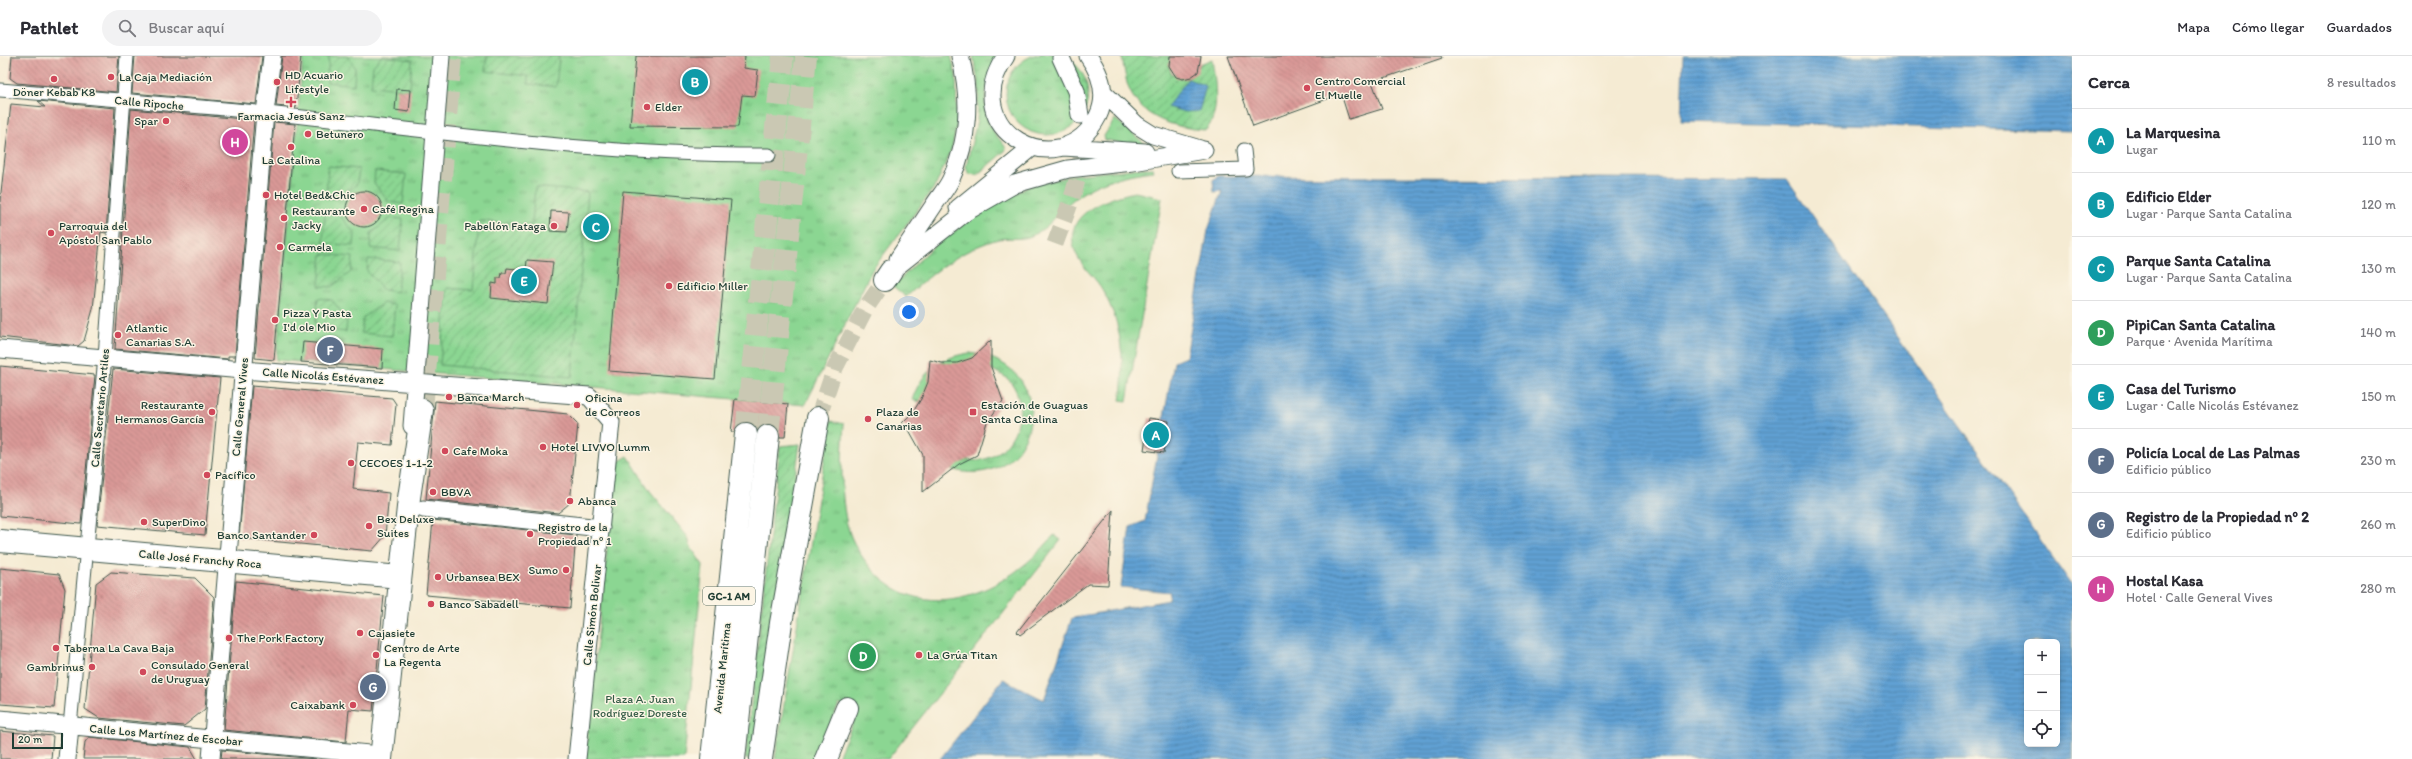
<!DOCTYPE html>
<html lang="es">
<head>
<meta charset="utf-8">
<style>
  body { margin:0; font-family:Itim,sans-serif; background:#f2f2f3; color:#2b2b33 }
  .controls { position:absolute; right:12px; bottom:12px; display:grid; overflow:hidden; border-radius:6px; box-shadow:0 2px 6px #0003 }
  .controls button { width:36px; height:36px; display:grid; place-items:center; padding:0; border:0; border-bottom:1px solid #e1e1e2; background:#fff; color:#2b2b33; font:20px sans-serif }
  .scale { position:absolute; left:12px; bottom:10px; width:51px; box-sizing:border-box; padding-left:4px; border:2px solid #1f3d34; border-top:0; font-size:11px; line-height:14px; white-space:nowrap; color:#1f3d34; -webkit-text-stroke:3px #fcf5e5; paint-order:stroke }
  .you { position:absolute; left:909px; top:256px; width:14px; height:14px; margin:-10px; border:3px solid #fff; border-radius:50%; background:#1a73e8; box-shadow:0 0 0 6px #1a73e833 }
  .badge { display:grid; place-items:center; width:26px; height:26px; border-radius:50%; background:#d1495b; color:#fff; font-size:13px; font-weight:700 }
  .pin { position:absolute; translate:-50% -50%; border:2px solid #fff; box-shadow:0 1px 4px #0006 }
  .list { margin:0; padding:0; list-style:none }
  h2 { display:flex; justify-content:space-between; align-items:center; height:52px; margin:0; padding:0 16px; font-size:17px }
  h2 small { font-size:13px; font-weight:400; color:#7c7c81 }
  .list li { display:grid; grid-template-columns:26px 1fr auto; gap:12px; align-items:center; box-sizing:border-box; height:64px; padding:0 16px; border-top:1px solid #e1e1e2 }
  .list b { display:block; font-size:15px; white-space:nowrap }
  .list p { margin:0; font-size:13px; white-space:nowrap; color:#7c7c81 }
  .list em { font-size:13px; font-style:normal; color:#7c7c81 }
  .icon { flex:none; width:22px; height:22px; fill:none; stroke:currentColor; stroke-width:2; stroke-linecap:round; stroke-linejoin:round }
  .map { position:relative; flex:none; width:2072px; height:703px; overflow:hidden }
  header { display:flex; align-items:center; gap:24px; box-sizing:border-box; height:56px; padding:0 20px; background:#fff; border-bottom:1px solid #e1e1e2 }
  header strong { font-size:19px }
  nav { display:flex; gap:22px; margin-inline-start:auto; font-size:14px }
  .search { width:280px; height:36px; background:#f2f2f3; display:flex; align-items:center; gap:10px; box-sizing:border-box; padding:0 14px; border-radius:22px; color:#7c7c81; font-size:15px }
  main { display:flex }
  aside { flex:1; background:#fff }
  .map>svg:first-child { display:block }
  .grass { fill:url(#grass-tufts); stroke:#558a63 }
  .garden { fill:url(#garden-furrows); stroke:#558a63 }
  .water { fill:url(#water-rules); stroke:#406e84; fill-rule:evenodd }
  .building { fill:url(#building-back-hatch) }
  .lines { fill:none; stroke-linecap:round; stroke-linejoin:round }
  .minor-tunnel { stroke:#cac8b3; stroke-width:17; stroke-dasharray:17 8; stroke-linecap:butt }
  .tertiary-tunnel { stroke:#cac8b3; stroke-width:22; stroke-dasharray:22 11; stroke-linecap:butt }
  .trunk-tunnel { stroke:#cac8b3; stroke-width:22; stroke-dasharray:22 11; stroke-linecap:butt }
  .pedestrian-casing { stroke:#3f574c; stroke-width:15 }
  .minor-casing { stroke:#3f574c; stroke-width:19 }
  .tertiary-casing { stroke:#3f574c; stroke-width:24 }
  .trunk-casing { stroke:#3f574c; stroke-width:24 }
  .pedestrian { stroke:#fff; stroke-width:13 }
  .minor { stroke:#fff; stroke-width:17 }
  .tertiary { stroke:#fff; stroke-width:22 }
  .trunk { stroke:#fff; stroke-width:22 }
  .poi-dot { fill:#d1495b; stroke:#fcf5e5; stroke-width:1.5 }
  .labels { text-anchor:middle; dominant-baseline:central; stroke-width:3; stroke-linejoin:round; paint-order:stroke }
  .shield { fill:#fcf5e5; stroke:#617469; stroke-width:1 }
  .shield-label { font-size:11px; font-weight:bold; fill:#1f3d34 }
  .poi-label { font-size:12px; fill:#1f3d34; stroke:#fcf5e5; text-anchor:start }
  .street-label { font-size:12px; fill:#1f3d34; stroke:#fcf5e5 }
  .park-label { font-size:12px; fill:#355c47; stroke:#fcf5e5 }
</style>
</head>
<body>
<header>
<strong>Pathlet</strong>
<div class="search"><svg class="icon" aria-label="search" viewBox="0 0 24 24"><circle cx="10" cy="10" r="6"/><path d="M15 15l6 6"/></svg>Buscar aquí</div>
<nav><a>Mapa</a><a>Cómo llegar</a><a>Guardados</a></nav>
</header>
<main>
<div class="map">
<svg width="2072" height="703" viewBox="0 0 2072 703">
  <defs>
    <pattern id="grass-tufts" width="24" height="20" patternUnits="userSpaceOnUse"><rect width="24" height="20" fill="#8bd692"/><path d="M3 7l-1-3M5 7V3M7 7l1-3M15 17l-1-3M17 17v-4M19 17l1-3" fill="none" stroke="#71af78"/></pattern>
    <pattern id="garden-furrows" width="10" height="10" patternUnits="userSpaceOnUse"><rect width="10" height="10" fill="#8bd692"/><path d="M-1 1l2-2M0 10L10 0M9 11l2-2" fill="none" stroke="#71af78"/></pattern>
    <pattern id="water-rules" width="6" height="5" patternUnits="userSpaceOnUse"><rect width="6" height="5" fill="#61a0d3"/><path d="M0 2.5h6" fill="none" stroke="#4f84ac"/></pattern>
    <pattern id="building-back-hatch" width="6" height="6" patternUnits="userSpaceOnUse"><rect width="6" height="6" fill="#da9997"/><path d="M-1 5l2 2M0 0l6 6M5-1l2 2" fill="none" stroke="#b07e7c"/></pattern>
  </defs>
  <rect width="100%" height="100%" fill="#fcf5e5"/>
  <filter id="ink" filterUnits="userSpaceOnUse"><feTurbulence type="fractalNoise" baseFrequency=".025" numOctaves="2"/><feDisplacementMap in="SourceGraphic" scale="8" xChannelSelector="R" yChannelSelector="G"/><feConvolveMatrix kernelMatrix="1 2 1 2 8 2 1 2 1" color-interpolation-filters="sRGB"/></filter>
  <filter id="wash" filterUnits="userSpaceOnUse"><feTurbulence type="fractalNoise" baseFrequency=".012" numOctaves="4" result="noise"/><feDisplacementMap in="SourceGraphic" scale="16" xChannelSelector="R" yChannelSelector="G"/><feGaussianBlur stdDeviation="0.9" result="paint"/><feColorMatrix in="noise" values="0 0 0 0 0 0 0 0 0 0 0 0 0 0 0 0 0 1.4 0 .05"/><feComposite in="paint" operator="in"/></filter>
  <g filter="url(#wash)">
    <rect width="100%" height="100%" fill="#f5ebd3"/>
    <!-- grass -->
    <path class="grass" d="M1006 38a41 41 0 1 1 82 0a41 41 0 1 1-82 0Z
      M 303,0 L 951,0 L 956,19 L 957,67 L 952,92 L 936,129 L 872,214 L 805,349 L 276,304 Z
      M 973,0 L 997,0 C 988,25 978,48 992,73 C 995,80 1005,87 1006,94 L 977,119 L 969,118 L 966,111 L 977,65 L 979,30 Z
      M 1115,63 L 1144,87 L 1139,90 L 1105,84 L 1104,80 Z
      M 1143,112 L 1153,112 L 1154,115 C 1122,119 1092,126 1067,149 C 1053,162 1050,171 1031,180 C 1021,185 1006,180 995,184 C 959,195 934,216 906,241 L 893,230 L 933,191 L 979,157 L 1030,130 L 1075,119 Z
      M 1135,136 L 1162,142 L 1127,345 L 1120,344 C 1125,321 1122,275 1112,254 C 1108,245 1104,235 1098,227 C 1092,219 1084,212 1079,203 C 1055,161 1102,143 1135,136 Z
      M 970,297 C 1070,309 1036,445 944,411 L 943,394 C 951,397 960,403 969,404 C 1010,410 1036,352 1008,323 C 1002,318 991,314 984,309 L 925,347 L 912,344 C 922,315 940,301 970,297 Z
      M 831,365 L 844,368 C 842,401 838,457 854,487 C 903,580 1001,545 1054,479 L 1061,484 L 888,703 L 837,703 L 858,656 L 839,648 L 816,703 L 775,703 Z
      M 628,400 L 650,435 L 688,481 L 690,490 L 703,509 L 684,703 L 585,703 L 616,407 Z"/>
    <!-- garden -->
    <path class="garden" d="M 329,0 L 347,0 L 355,11 L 354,29 L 327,26 Z
      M 382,0 L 412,4 L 410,34 L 371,30 L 373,10 Z
      M 487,0 L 559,0 L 556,31 L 528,28 L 528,20 L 485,15 Z
      M 1122,0 L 1170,0 L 1169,10 L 1171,17 L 1183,23 C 1193,21 1197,17 1200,8 L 1212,3 C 1215,24 1221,57 1206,74 C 1175,72 1137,62 1127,27 C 1125,18 1123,9 1122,0 Z
      M 328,110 L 359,113 L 357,128 L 337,143 L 326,142 Z
      M 375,115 L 406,118 L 403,148 L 389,146 L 374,127 Z
      M 535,131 L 588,136 L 572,321 L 440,309 L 447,232 L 473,234 L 479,165 L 532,169 Z
      M 325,157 L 339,158 L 355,178 L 354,190 L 323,187 Z
      M 391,162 L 403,163 L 400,195 L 370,192 L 371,177 Z
      M 322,198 L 353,201 L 351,216 L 331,231 L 319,230 Z
      M 368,203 L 400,206 L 397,236 L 383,234 L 367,215 Z
      M 318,242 L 332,244 L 347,263 L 346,276 L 315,273 Z
      M 383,247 L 395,249 L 392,280 L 361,277 L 363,262 Z
      M 800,388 L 753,703 L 745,703 L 780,390 Z"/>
    <!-- water -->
    <path class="water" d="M 1683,0 L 2072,0 L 2072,75 L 1681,65 Z
      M 1188,23 L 1206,30 L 1199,55 L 1185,56 L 1167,51 Z
      M 1218,120 L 1787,123 L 2072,529 L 2072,703 L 940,703 L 1003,623 L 1044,644 L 1072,562 L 1169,544 L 1170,536 L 1121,531 L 1130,471 L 1145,465 L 1174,306 L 1186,301 L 1208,174 L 1222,135 L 1214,136 L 1213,124 ZM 2027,586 L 2057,586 L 2057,688 L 2027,688 Z"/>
    <g id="blocks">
      <!-- building -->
      <path class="building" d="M 12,0 L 119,0 L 116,36 L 17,27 L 10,22 Z
        M 135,0 L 262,0 L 256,48 L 132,37 Z
        M 282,0 L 301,0 L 296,52 L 276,50 Z
        M 636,0 L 745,0 L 744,12 L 758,14 L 755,40 L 742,39 L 738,71 L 630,70 Z
        M 1170,0 L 1201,0 L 1198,16 L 1191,21 L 1183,23 L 1176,21 L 1169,10 Z
        M 1228,0 L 1441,0 L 1442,2 L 1372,26 L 1382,53 L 1349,63 L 1341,38 L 1253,70 Z
        M 397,33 L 411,34 L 409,56 L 395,54 Z
        M 38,45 L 115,52 L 106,177 L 101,176 L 93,253 L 84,285 L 78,290 L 0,281 L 0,145 L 11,48 L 45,51 Z
        M 131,53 L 254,64 L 235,300 L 228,300 L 228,303 L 115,293 Z
        M 274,66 L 295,68 L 274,304 L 255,302 Z
        M 623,135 L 731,144 L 715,323 L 609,315 Z
        M346 153a18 18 0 1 1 36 0a18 18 0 1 1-36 0Z
        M 551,155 L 569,156 L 567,176 L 550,175 Z
        M 527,204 L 553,206 L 548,248 L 491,242 L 492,227 L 497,228 L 497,222 L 501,222 L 502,217 L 506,217 L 507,212 L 526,214 Z
        M 991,284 L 991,311 L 1003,345 L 987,366 L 977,399 L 959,408 L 923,436 L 923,399 L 909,374 L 902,367 L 913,356 L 921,343 L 928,326 L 930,304 L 942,307 L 957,307 L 972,302 Z
        M 303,286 L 383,293 L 382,312 L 301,306 Z
        M 0,310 L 95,319 L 81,468 L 0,460 Z
        M 113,313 L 220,322 L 205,479 L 97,469 Z
        M 252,330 L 392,342 L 396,348 L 392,389 L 358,386 L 353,433 L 389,437 L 385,480 L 372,495 L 239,482 Z
        M 735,343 L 788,348 L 785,381 L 780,381 L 776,370 L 769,368 L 763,369 L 758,373 L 753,368 L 741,366 L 734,376 L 731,376 Z
        M 435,345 L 568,358 L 578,368 L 570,447 L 558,457 L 426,443 Z
        M 1149,362 L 1169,365 L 1164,397 L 1144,394 Z
        M 1113,454 L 1108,529 L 1088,528 L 1020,579 L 1017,576 Z
        M 433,464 L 576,479 L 570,552 L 426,539 Z
        M 0,512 L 59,518 L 65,533 L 54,652 L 0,648 Z
        M 111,516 L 195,522 L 214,541 L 205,653 L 184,670 L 99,662 L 85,653 L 96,527 Z
        M 236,525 L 384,540 L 373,655 L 349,653 L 346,686 L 224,674 Z
        M 0,675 L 53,680 L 51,703 L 0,703 Z
        M 89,681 L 190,691 L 197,703 L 83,703 L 85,686 Z
        M 222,694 L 316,703 L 221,703 Z"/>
    </g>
  </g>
  <g filter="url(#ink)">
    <use href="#blocks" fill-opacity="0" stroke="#3f574c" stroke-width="1"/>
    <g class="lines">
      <!-- minor-tunnel -->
      <path class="minor-tunnel" d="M 1055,188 C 1068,152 1084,118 1082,79
        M 818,362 L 835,312 L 865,253 L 885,224"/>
      <!-- tertiary-tunnel -->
      <path class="tertiary-tunnel" d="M 422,354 L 451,0"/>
      <!-- trunk-tunnel -->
      <path class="trunk-tunnel" d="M 746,378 L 783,0
        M 768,380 L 806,0"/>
      <!-- pedestrian casing -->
      <g class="pedestrian-casing">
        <path id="pedestrian" d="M 0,34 C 89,42 178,48 267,57 C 434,75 600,100 769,99
          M 1178,115 L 1246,113 L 1244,94
          M 70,670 L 105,301 L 127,0"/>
      </g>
      <!-- minor casing -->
      <g class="minor-casing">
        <path id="minor" d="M 1006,0 C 954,74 1061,132 1098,60 C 1108,39 1101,18 1088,0
          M 1061,2 L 1076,35 L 1080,59
          M 1103,36 L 1137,69 L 1153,79 L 1200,93
          M 1063,91 L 1145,96
          M 958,152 L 1033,91
          M 898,203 C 910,185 922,167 934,149 C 939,141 947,132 951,123 C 969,84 971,41 960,0
          M 891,215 L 966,156 L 1015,128 L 1068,113 L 1133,106 L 1204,94
          M 0,293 L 243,314 L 589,340 L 611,366 L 577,703
          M 412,370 L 441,0
          M 423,453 L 601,472
          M 0,663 L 380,699
          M 67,703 L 70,670
          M 211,703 L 265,57 L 272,0"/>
      </g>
      <!-- tertiary casing -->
      <g class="tertiary-casing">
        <path id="tertiary" d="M 0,485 L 400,521
          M 381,703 L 409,442 L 422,354"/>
      </g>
      <!-- trunk casing -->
      <g class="trunk-casing">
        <path id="trunk" d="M 885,224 L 891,215
          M 712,703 L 746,378
          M 734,703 L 768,380
          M 761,703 L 781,567 L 818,362
          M 826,703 L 847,652"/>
      </g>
      <!-- pedestrian -->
      <use href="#pedestrian" class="pedestrian"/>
      <!-- minor -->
      <use href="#minor" class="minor"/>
      <!-- tertiary -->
      <use href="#tertiary" class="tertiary"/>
      <!-- trunk -->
      <use href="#trunk" class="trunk"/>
    </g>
  </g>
  <!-- markers -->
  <g class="poi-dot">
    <circle cx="111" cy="21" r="4"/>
    <circle cx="54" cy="23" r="4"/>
    <circle cx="277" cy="26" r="4"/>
    <circle cx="1307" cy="32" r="4"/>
    <path d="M289 40h4v4h4v4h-4v4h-4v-4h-4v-4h4z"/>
    <circle cx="647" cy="51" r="4"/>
    <circle cx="166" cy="65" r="4"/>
    <circle cx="308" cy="78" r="4"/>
    <circle cx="291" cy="91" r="4"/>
    <circle cx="266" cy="139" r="4"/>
    <circle cx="364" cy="153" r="4"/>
    <circle cx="284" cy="162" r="4"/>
    <circle cx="554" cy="170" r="4"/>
    <circle cx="51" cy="177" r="4"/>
    <circle cx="280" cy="191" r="4"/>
    <circle cx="669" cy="230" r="4"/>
    <circle cx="275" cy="264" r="4"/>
    <circle cx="118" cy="279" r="4"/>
    <circle cx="449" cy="341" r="4"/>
    <circle cx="577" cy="349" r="4"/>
    <circle cx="212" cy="356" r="4"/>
    <rect x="969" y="352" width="8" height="8" rx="2"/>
    <circle cx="868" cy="363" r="4"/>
    <circle cx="543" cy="391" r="4"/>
    <circle cx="445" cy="395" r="4"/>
    <circle cx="351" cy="407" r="4"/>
    <circle cx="207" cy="419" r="4"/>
    <circle cx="433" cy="436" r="4"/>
    <circle cx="570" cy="445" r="4"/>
    <circle cx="144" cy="466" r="4"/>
    <circle cx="369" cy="470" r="4"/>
    <circle cx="530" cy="478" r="4"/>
    <circle cx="314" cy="479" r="4"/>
    <circle cx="566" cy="514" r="4"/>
    <circle cx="438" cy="521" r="4"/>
    <circle cx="431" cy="548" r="4"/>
    <circle cx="360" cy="577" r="4"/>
    <circle cx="229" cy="582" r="4"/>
    <circle cx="56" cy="592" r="4"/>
    <circle cx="376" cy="599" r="4"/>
    <circle cx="919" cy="599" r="4"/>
    <circle cx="92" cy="611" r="4"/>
    <circle cx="143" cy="616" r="4"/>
    <circle cx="353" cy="649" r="4"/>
  </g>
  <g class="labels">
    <!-- shield labels -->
    <rect class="shield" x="703" y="531" width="52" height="18" rx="3"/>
    <g class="shield-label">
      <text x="729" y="540">GC-1 AM</text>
    </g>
    <!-- poi labels -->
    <g class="poi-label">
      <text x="285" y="19">HD Acuario<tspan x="285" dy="14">Lifestyle</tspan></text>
      <text x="119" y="21">La Caja Mediación</text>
      <text x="1315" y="25">Centro Comercial<tspan x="1315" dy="14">El Muelle</tspan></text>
      <text x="54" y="36" text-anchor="middle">Döner Kebab K8</text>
      <text x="655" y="51">Elder</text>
      <text x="291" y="60" text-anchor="middle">Farmacia Jesús Sanz</text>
      <text x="158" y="65" text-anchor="end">Spar</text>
      <text x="316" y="78">Betunero</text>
      <text x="291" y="104" text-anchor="middle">La Catalina</text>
      <text x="274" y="139">Hotel Bed&amp;Chic</text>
      <text x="372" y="153">Café Regina</text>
      <text x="292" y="155">Restaurante<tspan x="292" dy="14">Jacky</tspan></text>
      <text x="59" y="170">Parroquia del<tspan x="59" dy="14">Apóstol San Pablo</tspan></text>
      <text x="546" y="170" text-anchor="end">Pabellón Fataga</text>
      <text x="288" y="191">Carmela</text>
      <text x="677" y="230">Edificio Miller</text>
      <text x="283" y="257">Pizza Y Pasta<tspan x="283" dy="14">I'd ole Mio</tspan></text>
      <text x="126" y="272">Atlantic<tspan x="126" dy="14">Canarias S.A.</tspan></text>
      <text x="457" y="341">Banca March</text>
      <text x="585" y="342">Oficina<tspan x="585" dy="14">de Correos</tspan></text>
      <text x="204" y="349" text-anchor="end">Restaurante<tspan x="204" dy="14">Hermanos García</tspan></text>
      <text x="981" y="349">Estación de Guaguas<tspan x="981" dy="14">Santa Catalina</tspan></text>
      <text x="876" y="356">Plaza de<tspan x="876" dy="14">Canarias</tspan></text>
      <text x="551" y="391">Hotel LIVVO Lumm</text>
      <text x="453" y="395">Cafe Moka</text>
      <text x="359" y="407">CECOES 1-1-2</text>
      <text x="215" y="419">Pacífico</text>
      <text x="441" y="436">BBVA</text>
      <text x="578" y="445">Abanca</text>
      <text x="377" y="463">Bex Deluxe<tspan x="377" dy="14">Suites</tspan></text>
      <text x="152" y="466">SuperDino</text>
      <text x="538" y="471">Registro de la<tspan x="538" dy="14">Propiedad nº 1</tspan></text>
      <text x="306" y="479" text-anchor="end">Banco Santander</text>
      <text x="558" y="514" text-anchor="end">Sumo</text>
      <text x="446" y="521">Urbansea BEX</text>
      <text x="439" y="548">Banco Sabadell</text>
      <text x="368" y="577">Cajasiete</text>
      <text x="237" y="582">The Pork Factory</text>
      <text x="64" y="592">Taberna La Cava Baja</text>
      <text x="384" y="592">Centro de Arte<tspan x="384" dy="14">La Regenta</tspan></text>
      <text x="927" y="599">La Grúa Titan</text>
      <text x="151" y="609">Consulado General<tspan x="151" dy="14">de Uruguay</tspan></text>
      <text x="84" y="611" text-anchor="end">Gambrinus</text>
      <text x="345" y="649" text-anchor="end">Caixabank</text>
    </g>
    <!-- street labels -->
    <g class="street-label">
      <text transform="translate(149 47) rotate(5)">Calle Ripoche</text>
      <text transform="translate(323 320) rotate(4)">Calle Nicolás Estévanez</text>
      <text transform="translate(240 351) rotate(-85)">Calle General Vives</text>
      <text transform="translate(100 352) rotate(-85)">Calle Secretario Artiles</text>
      <text transform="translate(200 503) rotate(5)">Calle José Franchy Roca</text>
      <text transform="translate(592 559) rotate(-84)">Calle Simón Bolivar</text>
      <text transform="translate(722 612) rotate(-84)">Avenida Marítima</text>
      <text transform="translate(166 679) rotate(5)">Calle Los Martínez de Escobar</text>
    </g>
    <!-- park labels -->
    <g class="park-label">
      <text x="640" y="643">Plaza A. Juan<tspan x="640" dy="14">Rodríguez Doreste</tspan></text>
    </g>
  </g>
</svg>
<div class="controls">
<button>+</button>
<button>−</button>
<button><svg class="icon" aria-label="locate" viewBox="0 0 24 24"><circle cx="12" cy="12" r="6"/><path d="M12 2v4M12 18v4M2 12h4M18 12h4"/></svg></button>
</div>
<div class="scale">20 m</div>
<div class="you"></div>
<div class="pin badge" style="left:1156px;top:379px;background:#0f9aa8">A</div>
<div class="pin badge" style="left:695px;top:26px;background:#0f9aa8">B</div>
<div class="pin badge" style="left:596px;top:171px;background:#0f9aa8">C</div>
<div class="pin badge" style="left:863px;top:600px;background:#2e9e5b">D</div>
<div class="pin badge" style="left:524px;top:225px;background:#0f9aa8">E</div>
<div class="pin badge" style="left:330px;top:294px;background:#5c6f8a">F</div>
<div class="pin badge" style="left:373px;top:631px;background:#5c6f8a">G</div>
<div class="pin badge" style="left:235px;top:86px;background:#d1479c">H</div>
</div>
<aside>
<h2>Cerca<small>8 resultados</small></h2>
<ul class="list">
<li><span class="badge" style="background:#0f9aa8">A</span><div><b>La Marquesina</b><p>Lugar</p></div><em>110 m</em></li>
<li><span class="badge" style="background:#0f9aa8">B</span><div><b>Edificio Elder</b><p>Lugar · Parque Santa Catalina</p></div><em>120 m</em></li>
<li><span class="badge" style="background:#0f9aa8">C</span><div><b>Parque Santa Catalina</b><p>Lugar · Parque Santa Catalina</p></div><em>130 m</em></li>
<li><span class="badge" style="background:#2e9e5b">D</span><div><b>PipiCan Santa Catalina</b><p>Parque · Avenida Marítima</p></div><em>140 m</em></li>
<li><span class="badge" style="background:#0f9aa8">E</span><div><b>Casa del Turismo</b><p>Lugar · Calle Nicolás Estévanez</p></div><em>150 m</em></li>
<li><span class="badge" style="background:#5c6f8a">F</span><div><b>Policía Local de Las Palmas</b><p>Edificio público</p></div><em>230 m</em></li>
<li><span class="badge" style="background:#5c6f8a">G</span><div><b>Registro de la Propiedad nº 2</b><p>Edificio público</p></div><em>260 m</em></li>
<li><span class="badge" style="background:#d1479c">H</span><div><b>Hostal Kasa</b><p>Hotel · Calle General Vives</p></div><em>280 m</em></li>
</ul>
</aside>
</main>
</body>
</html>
